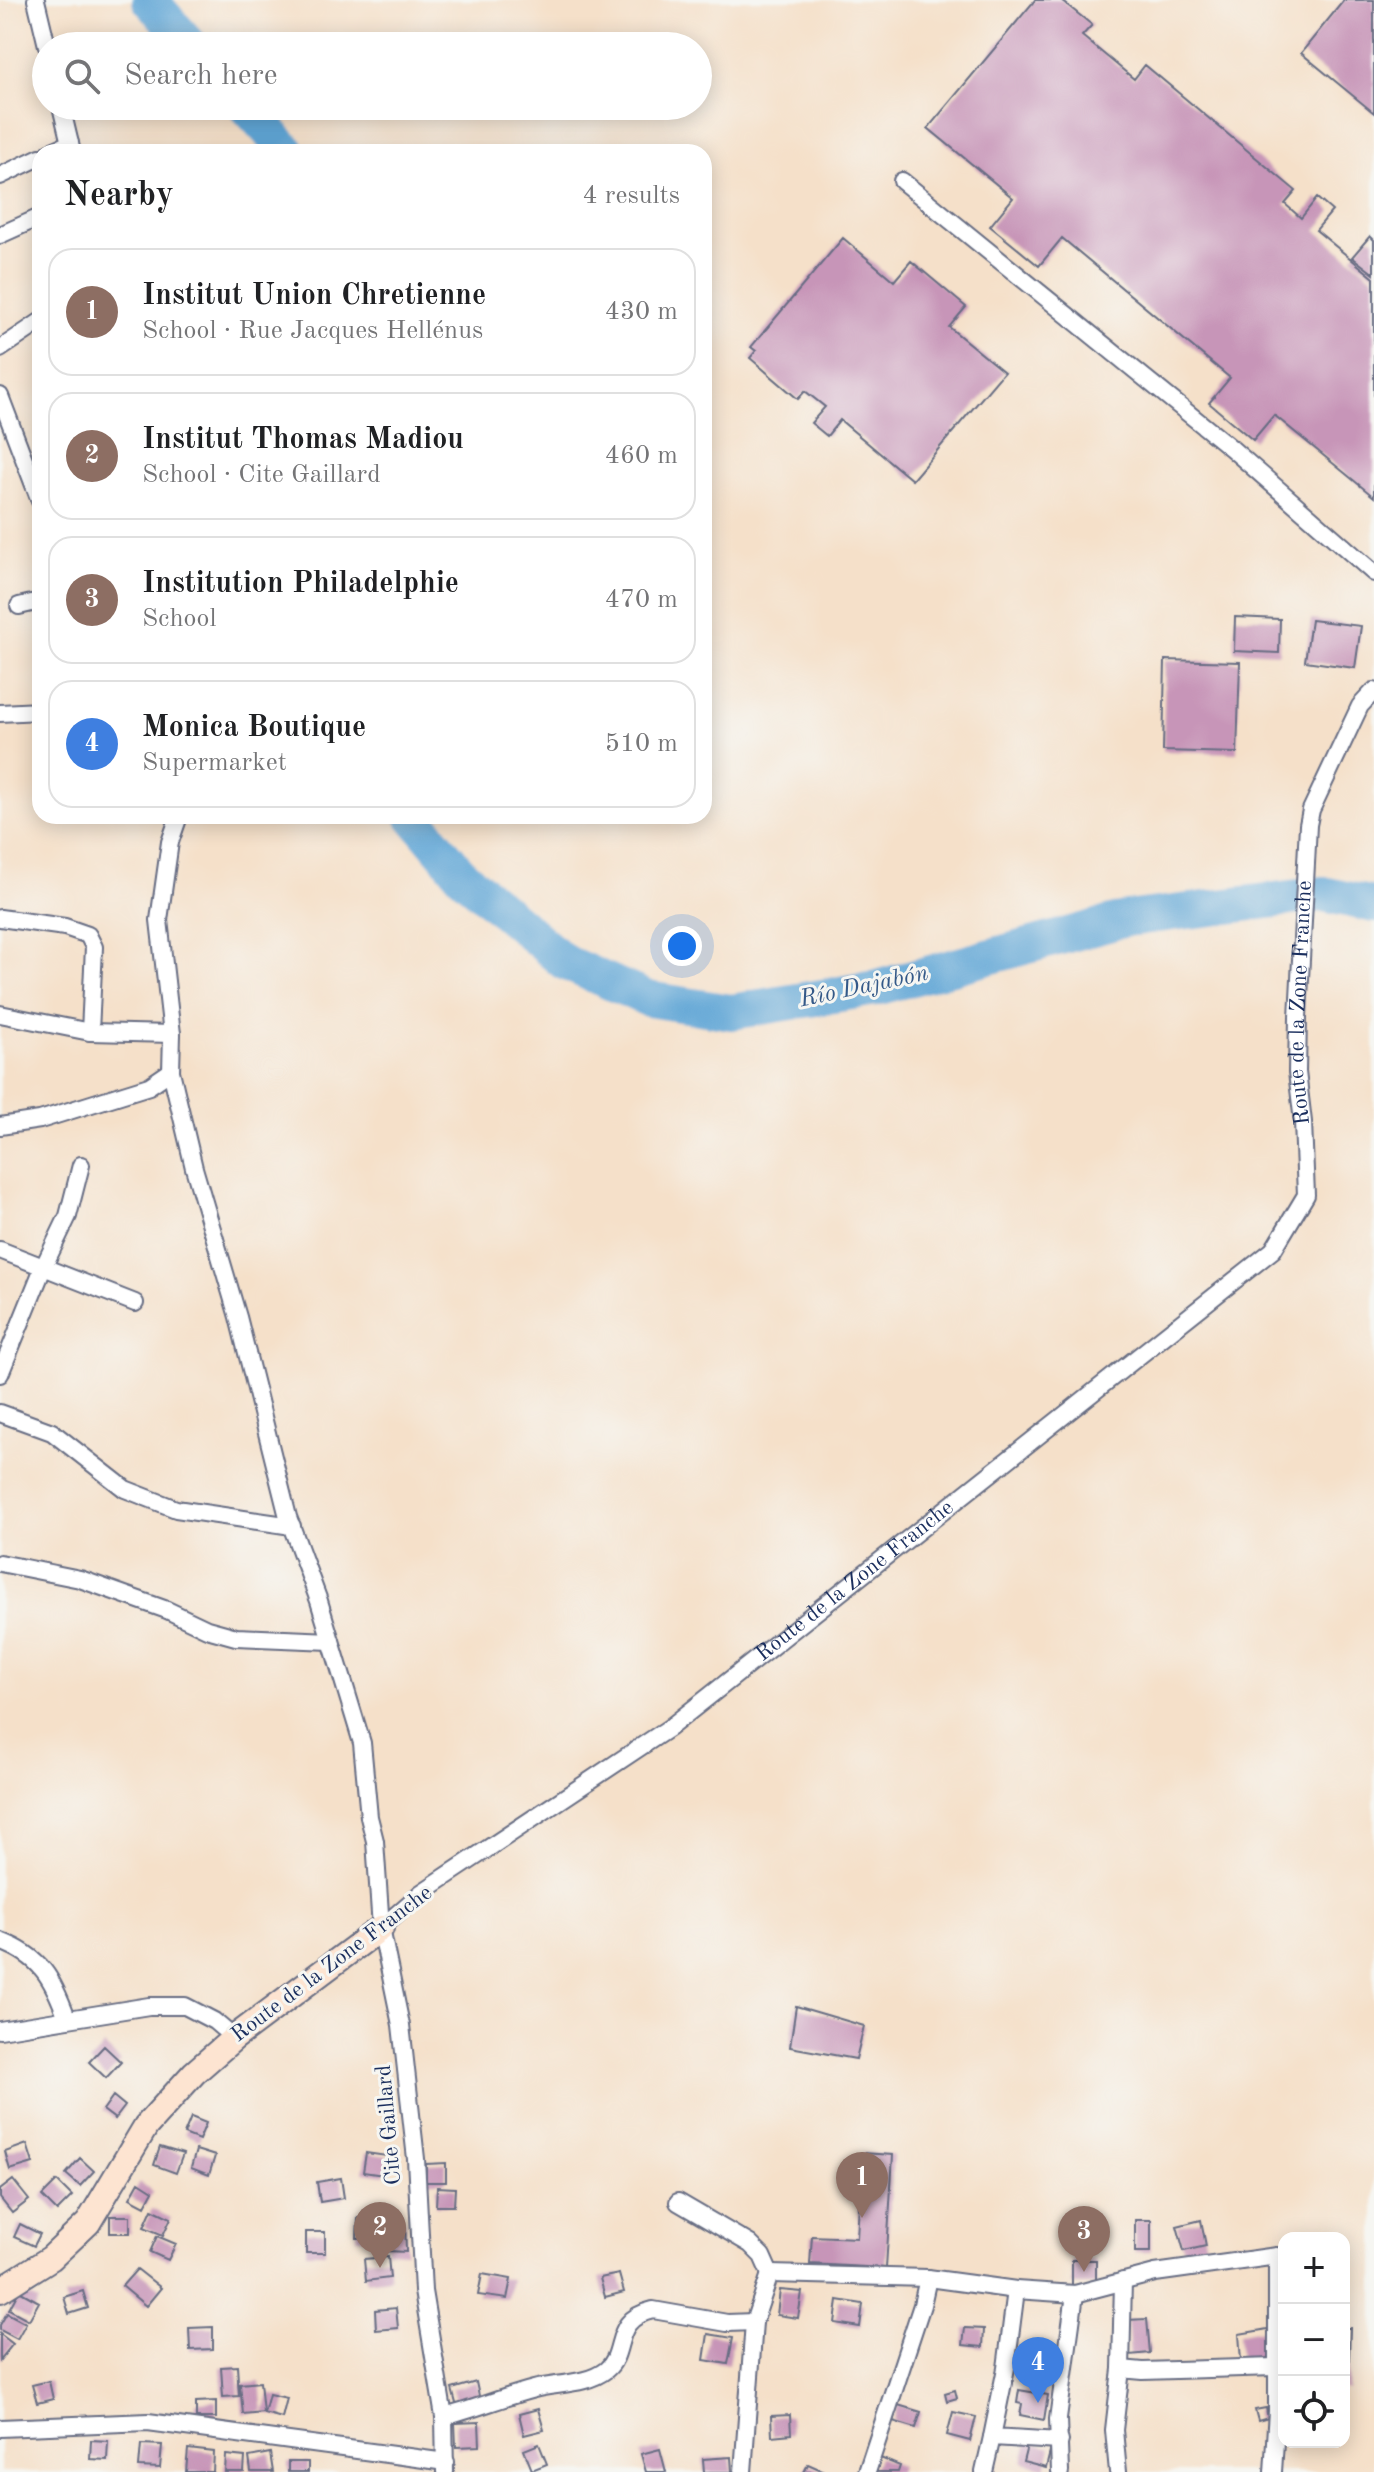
<!DOCTYPE html>
<html lang="en">
<head>
<meta charset="utf-8">
<style>
  body { margin:0; font-family:"Old Standard TT",serif; background:#f6f6f6; color:#202124 }
  .controls { position:absolute; right:24px; bottom:24px; display:grid; overflow:hidden; border-radius:16px; box-shadow:0 4px 20px #0003 }
  .controls button { width:72px; height:72px; display:grid; place-items:center; padding:0; border:0; border-bottom:2px solid #e0e0e0; background:#fff; color:#202124; font:40px sans-serif }
  .you { position:absolute; left:682px; top:946px; width:28px; height:28px; margin:-20px; border:6px solid #fff; border-radius:50%; background:#1a73e8; box-shadow:0 0 0 12px #1a73e833 }
  .badge { display:grid; place-items:center; width:52px; height:52px; border-radius:50%; background:#d1495b; color:#fff; font-size:26px; font-weight:700 }
  .pin { position:absolute; translate:-50% -66px; filter:drop-shadow(0 2px 4px #0008) }
  .pin::after { content:''; position:absolute; top:42px; width:28px; height:24px; background:inherit; clip-path:polygon(0 0,100% 0,50% 100%) }
  .list { margin:0; padding:0; list-style:none }
  h2 { display:flex; justify-content:space-between; align-items:center; height:104px; margin:0; padding:0 32px; font-size:34px }
  h2 small { font-size:26px; font-weight:400; color:#757577 }
  .list li { display:grid; grid-template-columns:52px 1fr auto; gap:24px; align-items:center; box-sizing:border-box; height:128px; margin:0 16px 16px; padding:0 16px; border:2px solid #e0e0e0; border-radius:24px }
  .list b { display:block; font-size:30px; white-space:nowrap }
  .list p { margin:0; font-size:26px; white-space:nowrap; color:#757577 }
  .list em { font-size:26px; font-style:normal; color:#757577 }
  .icon { flex:none; width:44px; height:44px; fill:none; stroke:currentColor; stroke-width:2; stroke-linecap:round; stroke-linejoin:round }
  .map { position:relative; flex:none; width:1374px; height:2472px; overflow:hidden }
  .search { position:absolute; background:#fff; box-shadow:0 4px 20px #0003; left:32px; top:32px; width:680px; height:88px; display:flex; align-items:center; gap:20px; box-sizing:border-box; padding:0 28px; border-radius:44px; color:#757577; font-size:30px }
  .panel { position:absolute; background:#fff; box-shadow:0 4px 20px #0003; left:32px; top:144px; width:680px; height:680px; border-radius:24px }
  .map>svg:first-child { display:block }
  .lines { fill:none; stroke-linecap:round; stroke-linejoin:round }
  .river { stroke:#61a6d6; stroke-width:36 }
  .building { fill:#c795b8 }
  .street-casing { stroke:#676d83; stroke-width:20 }
  .secondary-casing { stroke:#676d83; stroke-width:28 }
  .street { stroke:#fff; stroke-width:16 }
  .secondary { stroke:#fde4d1; stroke-width:24 }
  .labels { text-anchor:middle; dominant-baseline:central; stroke-width:6; stroke-linejoin:round; paint-order:stroke }
  .street-label { font-size:22px; fill:#1b2f5e; stroke:#f6f6f2 }
  .water-label { font-size:24px; font-style:italic; fill:#345988; stroke:#f6f6f2 }
</style>
</head>
<body>
<div class="map">
<svg width="1374" height="2472" viewBox="0 0 1374 2472">
  <rect width="100%" height="100%" fill="#f6f6f2"/>
  <filter id="ink" filterUnits="userSpaceOnUse"><feTurbulence type="fractalNoise" baseFrequency=".0125" numOctaves="2"/><feDisplacementMap in="SourceGraphic" scale="16" xChannelSelector="R" yChannelSelector="G"/><feConvolveMatrix kernelMatrix="1 2 1 2 8 2 1 2 1" color-interpolation-filters="sRGB"/></filter>
  <filter id="wash" filterUnits="userSpaceOnUse"><feTurbulence type="fractalNoise" baseFrequency=".006" numOctaves="4" result="noise"/><feDisplacementMap in="SourceGraphic" scale="32" xChannelSelector="R" yChannelSelector="G"/><feGaussianBlur stdDeviation="1.8" result="paint"/><feColorMatrix in="noise" values="0 0 0 0 0 0 0 0 0 0 0 0 0 0 0 0 0 1.4 0 .05"/><feComposite in="paint" operator="in"/></filter>
  <g filter="url(#wash)">
    <rect width="100%" height="100%" fill="#f5e0c9"/>
    <g class="lines">
      <!-- river -->
      <path class="river" d="M 150,0 L 191,46
        M 246,106 L 288,152
        M 413,816 L 463,876 L 564,962 L 648,999 L 731,1012 L 876,988 L 1126,919 L 1323,894 L 1374,905"/>
    </g>
    <g id="blocks">
      <!-- building -->
      <path class="building" d="M 1035,0 L 1061,0 L 1092,25 L 1082,36 L 1134,79 L 1145,65 L 1296,191 L 1285,204 L 1301,218 L 1317,198 L 1332,211 L 1316,230 L 1374,278 L 1374,497 L 1274,415 L 1253,440 L 1209,403 L 1230,378 L 1062,238 L 1039,266 L 990,226 L 1013,198 L 928,128 Z
        M 1344,0 L 1374,0 L 1374,113 L 1301,53 Z
        M 1370,236 L 1374,240 L 1374,274 L 1352,257 Z
        M 843,238 L 894,281 L 911,261 L 966,307 L 949,327 L 1004,372 L 912,480 L 840,420 L 827,436 L 811,423 L 825,407 L 805,391 L 798,399 L 750,358 L 756,351 L 751,347 Z
        M 1235,617 L 1280,619 L 1279,653 L 1234,651 Z
        M 1311,620 L 1361,626 L 1355,668 L 1305,661 Z
        M 1165,660 L 1240,662 L 1237,753 L 1163,751 Z
        M 796,2006 L 864,2026 L 856,2059 L 790,2047 Z
        M 104,2046 L 121,2062 L 106,2078 L 89,2062 Z
        M 113,2096 L 125,2106 L 115,2119 L 103,2110 Z
        M 191,2117 L 206,2123 L 199,2140 L 184,2134 Z
        M 27,2144 L 33,2163 L 10,2170 L 5,2152 Z
        M 160,2147 L 183,2154 L 176,2173 L 154,2165 Z
        M 196,2150 L 215,2156 L 209,2175 L 191,2168 Z
        M 366,2153 L 387,2156 L 384,2175 L 363,2172 Z
        M 862,2153 L 893,2155 L 886,2268 L 810,2264 L 812,2236 L 857,2238 Z
        M 80,2158 L 94,2171 L 80,2186 L 66,2174 Z
        M 446,2163 L 446,2182 L 426,2182 L 426,2164 Z
        M 341,2178 L 344,2198 L 320,2202 L 317,2182 Z
        M 13,2180 L 29,2200 L 12,2213 L 0,2198 L 0,2190 Z
        M 57,2181 L 72,2196 L 57,2211 L 42,2196 Z
        M 139,2182 L 153,2191 L 145,2206 L 130,2198 Z
        M 437,2187 L 455,2188 L 454,2206 L 436,2206 Z
        M 152,2209 L 171,2218 L 163,2235 L 144,2227 Z
        M 110,2216 L 130,2216 L 130,2233 L 110,2233 Z
        M 358,2218 L 405,2220 L 406,2252 L 387,2251 L 385,2238 L 357,2238 Z
        M 1135,2220 L 1151,2220 L 1151,2252 L 1135,2252 Z
        M 1201,2220 L 1206,2246 L 1184,2251 L 1177,2226 Z
        M 20,2224 L 40,2234 L 34,2246 L 14,2237 Z
        M 306,2232 L 325,2232 L 325,2253 L 306,2253 Z
        M 157,2236 L 176,2244 L 168,2260 L 150,2252 Z
        M 388,2257 L 390,2278 L 366,2281 L 364,2259 Z
        M 1072,2260 L 1096,2260 L 1096,2285 L 1072,2285 Z
        M 137,2269 L 161,2288 L 146,2306 L 122,2286 Z
        M 482,2274 L 511,2279 L 507,2299 L 478,2295 Z
        M 619,2274 L 624,2292 L 605,2297 L 600,2278 Z
        M 780,2290 L 802,2292 L 798,2318 L 777,2315 Z
        M 19,2291 L 39,2302 L 29,2320 L 9,2309 Z
        M 83,2291 L 88,2308 L 69,2314 L 64,2297 Z
        M 838,2300 L 863,2304 L 860,2327 L 835,2323 Z
        M 396,2308 L 398,2328 L 376,2330 L 375,2310 Z
        M 7,2313 L 26,2323 L 17,2339 L 0,2330 L 0,2325 Z
        M 1147,2319 L 1150,2353 L 1130,2355 L 1127,2320 Z
        M 213,2327 L 213,2349 L 190,2350 L 189,2328 Z
        M 965,2328 L 984,2329 L 983,2347 L 963,2345 Z
        M 1344,2328 L 1350,2328 L 1348,2390 L 1344,2390 Z
        M 1268,2329 L 1271,2358 L 1241,2361 L 1239,2334 Z
        M 0,2334 L 13,2344 L 0,2360 Z
        M 708,2334 L 733,2338 L 728,2364 L 704,2360 Z
        M 237,2366 L 239,2396 L 223,2397 L 221,2367 Z
        M 49,2381 L 53,2399 L 37,2403 L 32,2385 Z
        M 260,2382 L 263,2412 L 243,2414 L 240,2384 Z
        M 476,2382 L 480,2401 L 457,2407 L 452,2389 Z
        M 955,2390 L 957,2398 L 947,2401 L 945,2393 Z
        M 1019,2390 L 1048,2395 L 1044,2420 L 1020,2415 L 1022,2404 L 1017,2403 Z
        M 269,2394 L 287,2398 L 282,2418 L 264,2413 Z
        M 216,2401 L 216,2418 L 196,2418 L 196,2402 Z
        M 898,2405 L 921,2412 L 916,2428 L 893,2421 Z
        M 1266,2408 L 1268,2418 L 1258,2421 L 1255,2410 Z
        M 538,2409 L 544,2430 L 524,2435 L 519,2414 Z
        M 953,2412 L 976,2417 L 970,2441 L 947,2435 Z
        M 790,2415 L 791,2434 L 772,2436 L 771,2416 Z
        M 479,2422 L 480,2446 L 456,2447 L 455,2423 Z
        M 91,2440 L 108,2441 L 107,2460 L 90,2459 Z
        M 1028,2442 L 1051,2448 L 1046,2468 L 1023,2462 Z
        M 141,2444 L 162,2445 L 160,2468 L 139,2467 Z
        M 539,2444 L 547,2464 L 532,2470 L 524,2450 Z
        M 188,2449 L 214,2452 L 213,2472 L 186,2472 Z
        M 660,2449 L 666,2472 L 646,2472 L 641,2454 Z
        M 270,2453 L 273,2472 L 251,2472 L 249,2457 Z
        M 226,2455 L 245,2457 L 244,2472 L 225,2472 Z
        M 731,2457 L 732,2472 L 704,2472 L 703,2459 Z
        M 878,2457 L 900,2466 L 898,2472 L 872,2472 Z
        M 288,2462 L 308,2462 L 308,2472 L 288,2472 Z
        M 808,2464 L 826,2472 L 804,2472 Z"/>
    </g>
  </g>
  <g filter="url(#ink)">
    <use href="#blocks" fill-opacity="0" stroke="#676d83" stroke-width="2"/>
    <g class="lines">
      <!-- street casing -->
      <g class="street-casing">
        <g id="street">
          <path d="M 36,0 L 47,46"/>
          <path d="M 61,106 L 72,152"/>
          <path d="M 50,152 L 70,143"/>
          <path d="M 0,176 L 40,157"/>
          <path d="M 902,181 L 1231,448 L 1374,573"/>
          <path d="M 0,235 L 40,217"/>
          <path d="M 0,349 L 40,322"/>
          <path d="M 0,396 L 40,501"/>
          <path d="M 19,606 L 40,601"/>
          <path d="M 0,713 L 40,711"/>
          <path d="M 179,816 L 170,842 L 159,920 L 172,1034 L 171,1071 L 194,1168 L 238,1317 L 288,1517 L 319,1601 L 362,1743 L 369,1817 L 375,1841 L 381,1928 L 401,2025 L 416,2159 L 423,2291 L 444,2417 L 445,2472"/>
          <path d="M 0,918 L 65,927 L 88,935 L 94,947 L 90,1032"/>
          <path d="M 0,1014 L 90,1032 L 172,1034"/>
          <path d="M 0,1126 L 40,1120 L 149,1086 L 171,1071"/>
          <path d="M 0,1250 L 135,1303"/>
          <path d="M 0,1374 L 43,1268 L 68,1216 L 81,1165"/>
          <path d="M 0,1413 L 52,1432 L 125,1489 L 176,1509 L 292,1526"/>
          <path d="M 0,1563 L 80,1579 L 167,1610 L 207,1629 L 236,1637 L 331,1641"/>
          <path id="s1" d="M 381,1928 L 421,1893 L 669,1728 L 1273,1250 L 1306,1195 L 1303,1122 L 1297,1072 L 1298,1017 L 1308,825 L 1311,810 L 1360,706 L 1374,691"/>
          <path d="M 0,1941 C 41,1956 53,1979 67,2018"/>
          <path d="M 0,2030 L 149,2006 L 185,2006 L 214,2021 L 234,2038"/>
          <path d="M 678,2202 L 750,2244 L 762,2256 L 770,2274"/>
          <path d="M 770,2274 L 928,2278 L 1016,2290 L 1075,2294 L 1155,2273 L 1277,2256 L 1277,2411 L 1273,2472"/>
          <path d="M 1016,2290 L 1006,2368 L 992,2437 L 1060,2441"/>
          <path d="M 1121,2369 L 1143,2371 L 1275,2367"/>
          <path d="M 444,2417 C 475,2409 503,2397 534,2389 C 556,2383 587,2385 606,2370 C 628,2352 610,2320 653,2310 L 727,2323 L 754,2322"/>
          <path d="M 0,2428 L 148,2422 L 446,2462"/>
          <path d="M 743,2472 L 754,2322 L 770,2274"/>
          <path d="M 867,2472 L 922,2305 L 928,2278"/>
          <path d="M 984,2472 L 992,2437"/>
          <path d="M 1060,2472 L 1058,2419 L 1075,2294"/>
          <path d="M 1118,2472 L 1114,2430 L 1121,2369 L 1123,2281"/>
        </g>
      </g>
      <!-- secondary casing -->
      <g class="secondary-casing">
        <path id="secondary" d="M 0,2290 L 51,2258 L 88,2223 L 146,2126 L 194,2073 L 234,2038 L 381,1928"/>
      </g>
      <!-- street -->
      <use href="#street" class="street"/>
      <!-- secondary -->
      <use href="#secondary" class="secondary"/>
    </g>
  </g>
  <g class="labels">
    <!-- street labels -->
    <g class="street-label">
      <text stroke="none"><textPath href="#s1" startOffset="1378">Route de la Zone Franche</textPath></text>
      <text stroke="none"><textPath href="#s1" startOffset="588">Route de la Zone Franche</textPath></text>
      <text transform="translate(332 1964) rotate(-37)">Route de la Zone Franche</text>
      <text transform="translate(389 2125) rotate(-95)">Cite Gaillard</text>
    </g>
    <!-- water labels -->
    <g class="water-label">
      <text transform="translate(864 987) rotate(-12)">Río Dajabón</text>
    </g>
  </g>
</svg>
<div class="controls">
<button>+</button>
<button>−</button>
<button><svg class="icon" aria-label="locate" viewBox="0 0 24 24"><circle cx="12" cy="12" r="6"/><path d="M12 2v4M12 18v4M2 12h4M18 12h4"/></svg></button>
</div>
<div class="you"></div>
<div class="pin badge" style="left:862px;top:2218px;background:#8d6e63">1</div>
<div class="pin badge" style="left:380px;top:2268px;background:#8d6e63">2</div>
<div class="pin badge" style="left:1084px;top:2272px;background:#8d6e63">3</div>
<div class="pin badge" style="left:1038px;top:2403px;background:#3f7fe0">4</div>
<div class="search"><svg class="icon" aria-label="search" viewBox="0 0 24 24"><circle cx="10" cy="10" r="6"/><path d="M15 15l6 6"/></svg>Search here</div>
<section class="panel">
<h2>Nearby<small>4 results</small></h2>
<ul class="list">
<li><span class="badge" style="background:#8d6e63">1</span><div><b>Institut Union Chretienne</b><p>School · Rue Jacques Hellénus</p></div><em>430 m</em></li>
<li><span class="badge" style="background:#8d6e63">2</span><div><b>Institut Thomas Madiou</b><p>School · Cite Gaillard</p></div><em>460 m</em></li>
<li><span class="badge" style="background:#8d6e63">3</span><div><b>Institution Philadelphie</b><p>School</p></div><em>470 m</em></li>
<li><span class="badge" style="background:#3f7fe0">4</span><div><b>Monica Boutique</b><p>Supermarket</p></div><em>510 m</em></li>
</ul>
</section>
</div>
</body>
</html>
